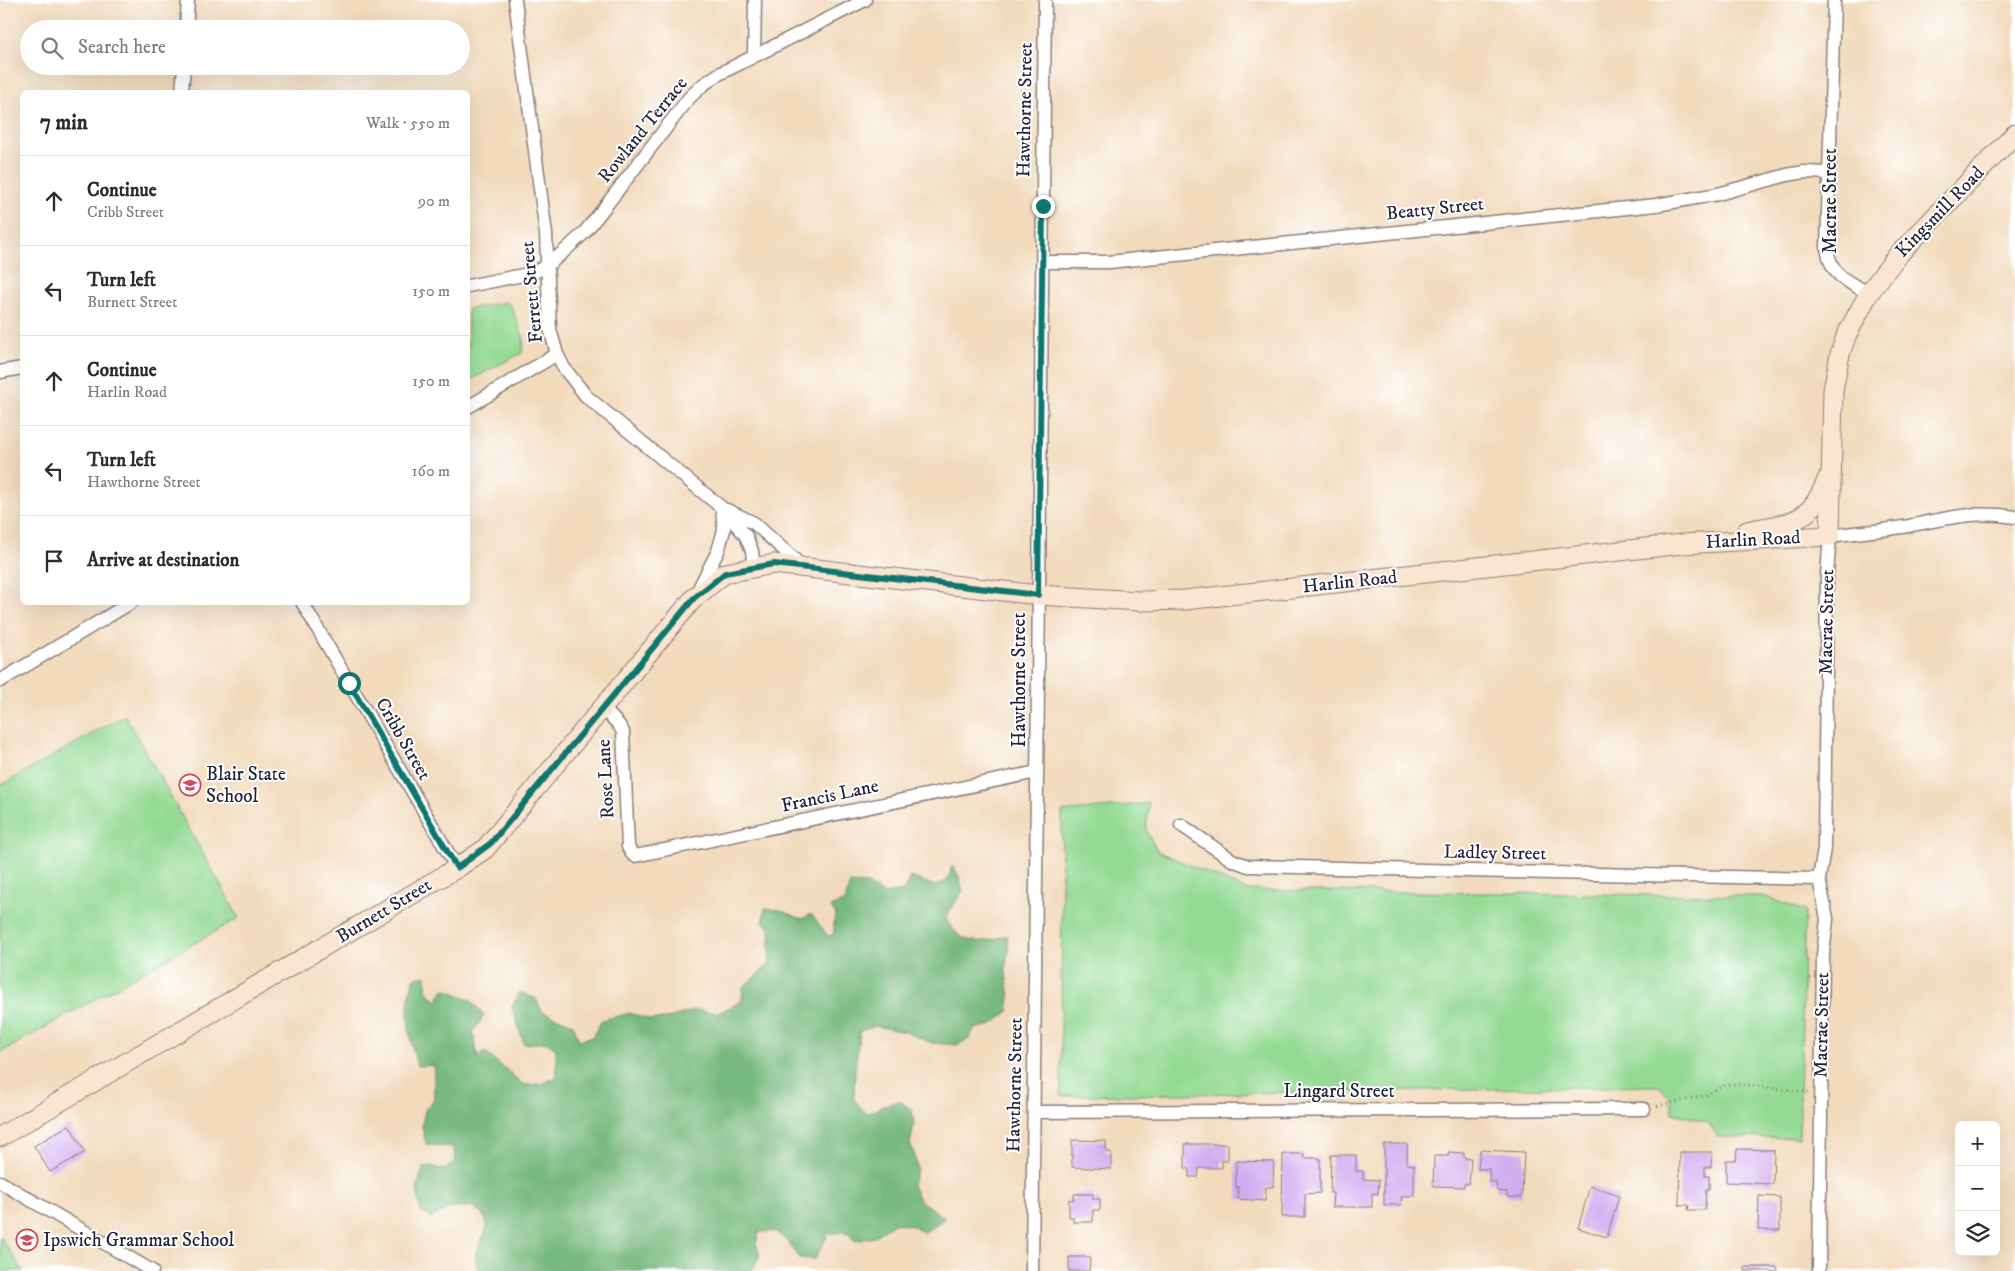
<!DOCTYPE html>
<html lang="en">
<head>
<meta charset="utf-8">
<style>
  body { margin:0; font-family:"IM FELL DW Pica",serif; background:#f2f2f3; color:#2b2b33 }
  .controls { position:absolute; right:15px; bottom:15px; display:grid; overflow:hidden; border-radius:8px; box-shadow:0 5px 20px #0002 }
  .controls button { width:45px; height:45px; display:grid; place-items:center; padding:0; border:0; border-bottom:1px solid #e1e1e2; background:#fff; color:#2b2b33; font:25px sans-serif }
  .stop { position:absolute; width:15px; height:15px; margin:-11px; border:4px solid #0f766e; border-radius:50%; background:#fff }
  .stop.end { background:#0f766e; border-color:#fff; box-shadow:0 1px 5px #0008 }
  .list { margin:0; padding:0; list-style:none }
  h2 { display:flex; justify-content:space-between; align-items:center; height:65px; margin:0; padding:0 20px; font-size:21px }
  h2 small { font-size:16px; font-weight:400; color:#7c7c81 }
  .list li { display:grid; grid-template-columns:32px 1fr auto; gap:15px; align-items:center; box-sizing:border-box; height:90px; padding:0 20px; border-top:1px solid #e1e1e2 }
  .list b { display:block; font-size:19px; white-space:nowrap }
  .list p { margin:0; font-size:16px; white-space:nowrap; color:#7c7c81 }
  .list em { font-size:16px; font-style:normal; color:#7c7c81 }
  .icon { flex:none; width:28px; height:28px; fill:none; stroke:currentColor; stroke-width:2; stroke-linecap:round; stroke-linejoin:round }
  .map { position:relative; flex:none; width:2015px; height:1271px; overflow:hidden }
  .search { position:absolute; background:#fff; box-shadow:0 5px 20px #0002; left:20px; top:20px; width:450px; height:55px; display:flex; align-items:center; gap:12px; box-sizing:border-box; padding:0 18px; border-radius:28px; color:#7c7c81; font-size:19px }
  .panel { position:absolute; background:#fff; box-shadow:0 5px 20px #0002; left:20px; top:90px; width:450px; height:515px; border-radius:8px }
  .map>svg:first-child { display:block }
  .green { fill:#95da94; stroke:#5c7e68 }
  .forest { fill:#78ba7e; stroke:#4d6e5c }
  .building { fill:#d1acf0 }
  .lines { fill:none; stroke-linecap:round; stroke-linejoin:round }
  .street-casing { stroke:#8a7e7b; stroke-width:15 }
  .secondary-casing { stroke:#8a7e7b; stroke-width:21 }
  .path { stroke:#8a7e7b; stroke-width:3; stroke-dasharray:1 4; stroke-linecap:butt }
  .street { stroke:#fff; stroke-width:12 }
  .secondary { stroke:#fce5d0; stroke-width:19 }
  .route { stroke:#0f766e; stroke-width:6 }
  .labels { text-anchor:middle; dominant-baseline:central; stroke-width:4; stroke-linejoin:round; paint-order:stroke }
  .street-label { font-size:19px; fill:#22223b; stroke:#fff }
  .poi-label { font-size:19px; fill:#22223b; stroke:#fff; text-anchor:start }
</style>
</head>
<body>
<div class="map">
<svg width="2015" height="1271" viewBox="0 0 2015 1271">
  <rect width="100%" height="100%" fill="#fff"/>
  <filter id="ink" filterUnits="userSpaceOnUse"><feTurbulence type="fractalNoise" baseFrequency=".02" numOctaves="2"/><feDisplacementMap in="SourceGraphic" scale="10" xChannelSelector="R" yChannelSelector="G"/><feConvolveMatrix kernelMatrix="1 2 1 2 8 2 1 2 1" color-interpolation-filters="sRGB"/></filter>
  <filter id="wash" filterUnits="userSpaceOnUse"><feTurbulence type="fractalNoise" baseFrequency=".0096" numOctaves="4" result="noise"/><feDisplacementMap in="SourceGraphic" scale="20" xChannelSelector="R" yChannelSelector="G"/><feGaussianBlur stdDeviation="1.12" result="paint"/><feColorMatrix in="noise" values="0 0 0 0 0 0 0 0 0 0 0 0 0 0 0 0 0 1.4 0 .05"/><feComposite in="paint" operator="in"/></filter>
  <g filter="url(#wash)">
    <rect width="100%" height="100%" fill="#f2dabb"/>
    <!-- green -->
    <path class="green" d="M 505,302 L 511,306 L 524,339 L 522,353 L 468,381 L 468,309 Z
      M 125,715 L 239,918 L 0,1053 L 0,786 Z
      M 1149,803 L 1146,830 L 1157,851 L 1246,890 L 1763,896 L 1805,911 L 1799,1138 L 1718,1137 L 1708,1122 L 1673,1113 L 1671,1099 L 1659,1086 L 1061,1096 L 1062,812 Z
      M 0,1236 L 23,1271 L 0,1271 Z"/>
    <!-- forest -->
    <path class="forest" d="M 952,866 L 958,874 L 963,891 L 951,908 L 946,919 C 961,947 982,944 1007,935 L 1009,951 L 1006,960 L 1006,973 L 1010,997 L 1008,1012 L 991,1025 L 974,1029 L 969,1039 L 957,1045 L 932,1043 L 905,1032 L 876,1026 L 860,1031 L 855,1068 L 854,1100 L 866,1113 C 878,1110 888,1102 900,1101 L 912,1110 L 914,1124 L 910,1144 L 915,1156 L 917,1170 L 912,1185 L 919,1200 L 945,1218 L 924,1233 L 914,1226 L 894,1223 L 874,1237 L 855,1241 L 847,1232 L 826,1234 L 827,1237 L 815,1259 L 799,1258 L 788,1242 L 775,1231 L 759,1232 L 756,1243 L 760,1256 L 752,1270 L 741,1271 L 481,1271 L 476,1265 C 476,1260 475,1254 477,1250 C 486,1228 496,1224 472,1206 L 448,1209 L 431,1218 L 420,1211 L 417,1187 L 423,1168 L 431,1166 L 444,1170 L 456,1161 L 453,1147 L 426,1144 L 422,1126 L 425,1110 L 434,1099 L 434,1065 L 417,1066 C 410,1039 402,1004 415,978 L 426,975 L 426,990 L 437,1002 L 444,989 L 470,999 L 484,1016 L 473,1032 L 478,1058 L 485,1052 L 524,1085 L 541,1084 L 557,1077 L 556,1049 L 545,1042 L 524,1044 L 512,1007 L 520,992 L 536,999 L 542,1012 L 573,1024 L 579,1040 L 592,1037 L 602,1020 L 630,1013 L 650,1020 L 665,1019 L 695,1010 L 718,1013 L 742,1001 L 743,987 L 770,964 C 768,951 771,942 770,929 L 763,922 L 765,908 L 780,910 L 802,919 L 811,914 L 828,936 L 834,934 L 834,920 L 836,914 L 830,907 L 845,901 L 850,883 L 868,884 L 883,894 L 904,891 L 910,877 L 935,886 L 948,880 Z"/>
    <g id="blocks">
      <!-- building -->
      <path class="building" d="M 69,1125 L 85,1152 L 50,1172 L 34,1146 Z
        M 1072,1140 L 1106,1141 L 1106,1152 L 1111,1152 L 1111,1169 L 1072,1167 Z
        M 1185,1144 L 1228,1144 L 1228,1161 L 1222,1161 L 1222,1168 L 1199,1168 L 1198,1177 L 1189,1177 L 1189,1168 L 1185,1168 Z
        M 1384,1144 L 1407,1144 L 1407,1164 L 1414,1165 L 1414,1196 L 1402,1196 L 1401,1205 L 1384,1205 Z
        M 1737,1149 L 1774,1150 L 1773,1184 L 1726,1182 L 1726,1160 L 1736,1160 Z
        M 1480,1150 L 1524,1152 L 1522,1197 L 1507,1197 L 1507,1192 L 1497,1191 L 1496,1182 L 1489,1182 L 1489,1169 L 1478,1169 Z
        M 1448,1152 L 1464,1153 L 1464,1158 L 1471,1158 L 1469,1184 L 1464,1184 L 1464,1187 L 1433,1186 L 1434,1156 L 1449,1156 Z
        M 1680,1152 L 1712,1152 L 1711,1167 L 1705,1167 L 1705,1176 L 1709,1176 L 1709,1190 L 1706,1190 L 1705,1210 L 1688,1210 L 1689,1205 L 1679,1205 Z
        M 1283,1154 L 1304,1154 L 1304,1158 L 1320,1158 L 1320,1193 L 1305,1194 L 1305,1217 L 1282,1217 Z
        M 1331,1155 L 1356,1155 L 1356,1171 L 1363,1171 L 1363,1179 L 1379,1180 L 1378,1194 L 1372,1193 L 1372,1207 L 1332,1207 L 1333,1193 L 1330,1193 Z
        M 1236,1161 L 1274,1162 L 1273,1187 L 1266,1187 L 1265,1201 L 1238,1199 L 1238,1187 L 1236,1187 Z
        M 1590,1186 L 1619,1196 L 1607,1237 L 1578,1228 Z
        M 1074,1194 L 1093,1194 L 1093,1199 L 1100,1199 L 1100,1210 L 1093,1210 L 1093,1222 L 1073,1222 L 1073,1217 L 1069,1217 L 1069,1199 L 1074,1200 Z
        M 1759,1196 L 1780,1197 L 1780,1230 L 1758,1230 Z
        M 1069,1257 L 1090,1257 L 1089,1271 L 1069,1271 Z
        M 1745,1267 L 1777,1267 L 1777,1271 L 1745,1271 Z"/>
    </g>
  </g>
  <g filter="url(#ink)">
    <use href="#blocks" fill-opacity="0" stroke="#8a7e7b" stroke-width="1"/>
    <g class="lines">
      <!-- street casing -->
      <g class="street-casing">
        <path id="street" d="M 515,0 L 546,234 L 550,329 L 557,354 L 564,368 L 586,396 L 722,508 L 746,536 L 752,551 L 754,567
          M 1834,0 L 1827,248 C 1831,276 1846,281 1869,293
          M 186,29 L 188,0
          M 754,54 L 755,0
          M 182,92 L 184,66
          M 1042,262 L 1109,262 L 1656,205 L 1718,194 L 1787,175 L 1804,172 L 1829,173
          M 468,286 L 533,273 L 548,265 L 561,254 L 584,233 L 604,208 L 689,98 L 704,84 L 719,74 L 865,0
          M 0,372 L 22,368
          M 468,407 L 557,354
          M 727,510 L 754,523 L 804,568
          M 697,592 L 718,551 L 724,530 L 722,508
          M 302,602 L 457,868
          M 0,681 L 132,602
          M 603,708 L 619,725 L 623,732 L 628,847 L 632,854 L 635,856 L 1037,772
          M 1181,825 L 1232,860 L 1248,866 L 1819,879
          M 1034,1112 L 1644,1109
          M 0,1182 L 152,1271
          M 1032,1271 L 1045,0
          M 1819,1271 L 1823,955 L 1827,919 L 1819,879 L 1824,849 L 1827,574 L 1830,536 C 1857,532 1886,531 1913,525 C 1950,517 1977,511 2015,517"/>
      </g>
      <!-- secondary casing -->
      <g class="secondary-casing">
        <path id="secondary" d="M 1747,531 C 1793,522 1809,525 1828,478
          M 0,1137 L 457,868 L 485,849 L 694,598 L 725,573 L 774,564 L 1038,595 L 1139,601 L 1185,600 L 1682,544 L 1830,536 L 1833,390 L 1840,354 L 1846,336 L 1869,293 L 1897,256 L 2015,134"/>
      </g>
      <!-- path -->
      <path class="path" d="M 1657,1106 L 1706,1095 L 1725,1085 L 1738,1084 L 1809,1092"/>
      <!-- street -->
      <use href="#street" class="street"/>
      <!-- secondary -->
      <use href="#secondary" class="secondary"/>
    </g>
  </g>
  <g class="lines" filter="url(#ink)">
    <!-- route -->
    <path class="route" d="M 349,683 L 457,868 L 491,843 L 694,598 L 725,573 L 774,564 L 1038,595 L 1043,206"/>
  </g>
  <!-- icons -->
  <defs>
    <g id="school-ring" transform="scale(1.125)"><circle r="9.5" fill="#fff" stroke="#d1495b" stroke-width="1.5"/><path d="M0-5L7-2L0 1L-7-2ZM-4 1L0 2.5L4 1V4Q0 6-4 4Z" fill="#d1495b"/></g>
  </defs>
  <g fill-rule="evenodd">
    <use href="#school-ring" x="190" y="785"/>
    <use href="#school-ring" x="27" y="1240"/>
  </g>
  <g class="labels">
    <!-- street labels -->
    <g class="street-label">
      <text transform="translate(1025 110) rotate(-89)">Hawthorne Street</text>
      <text transform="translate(643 130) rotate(-51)">Rowland Terrace</text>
      <text transform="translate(1830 201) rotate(-90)">Macrae Street</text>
      <text transform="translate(1435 209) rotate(-6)">Beatty Street</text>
      <text transform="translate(1940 212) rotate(-46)">Kingsmill Road</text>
      <text transform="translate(532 292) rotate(-95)">Ferrett Street</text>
      <text transform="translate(1753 540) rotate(-3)">Harlin Road</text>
      <text transform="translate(1350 582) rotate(-6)">Harlin Road</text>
      <text transform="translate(1827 622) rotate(-89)">Macrae Street</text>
      <text transform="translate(1019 680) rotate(-90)">Hawthorne Street</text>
      <text transform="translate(403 739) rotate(60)">Cribb Street</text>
      <text transform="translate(606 779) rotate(-93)">Rose Lane</text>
      <text transform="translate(830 796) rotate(-12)">Francis Lane</text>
      <text transform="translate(1495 853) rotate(1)">Ladley Street</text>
      <text transform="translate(384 911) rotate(-31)">Burnett Street</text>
      <text transform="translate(1822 1025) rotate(-89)">Macrae Street</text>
      <text transform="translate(1015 1085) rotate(-89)">Hawthorne Street</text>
      <text x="1339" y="1091">Lingard Street</text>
    </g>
    <!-- poi labels -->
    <g class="poi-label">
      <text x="206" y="774">Blair State<tspan x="206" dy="22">School</tspan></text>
      <text x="43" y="1240">Ipswich Grammar School</text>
    </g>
  </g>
</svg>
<div class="controls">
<button>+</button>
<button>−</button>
<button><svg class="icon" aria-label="layers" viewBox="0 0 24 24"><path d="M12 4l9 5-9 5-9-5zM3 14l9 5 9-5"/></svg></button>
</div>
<div class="stop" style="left:349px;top:683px"></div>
<div class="stop end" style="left:1043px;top:206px"></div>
<div class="search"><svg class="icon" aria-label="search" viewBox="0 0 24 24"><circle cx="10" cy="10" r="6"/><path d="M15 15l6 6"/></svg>Search here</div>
<section class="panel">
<h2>7 min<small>Walk · 550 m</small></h2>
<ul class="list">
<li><svg class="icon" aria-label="ahead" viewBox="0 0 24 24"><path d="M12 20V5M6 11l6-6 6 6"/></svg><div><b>Continue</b><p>Cribb Street</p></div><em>90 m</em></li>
<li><svg class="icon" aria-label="left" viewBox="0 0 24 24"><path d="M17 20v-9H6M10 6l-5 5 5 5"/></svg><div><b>Turn left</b><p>Burnett Street</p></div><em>150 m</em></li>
<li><svg class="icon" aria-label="ahead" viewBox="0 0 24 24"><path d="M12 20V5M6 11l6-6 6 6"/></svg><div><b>Continue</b><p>Harlin Road</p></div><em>150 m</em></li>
<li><svg class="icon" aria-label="left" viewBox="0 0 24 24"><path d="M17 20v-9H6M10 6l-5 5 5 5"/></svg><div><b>Turn left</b><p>Hawthorne Street</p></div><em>160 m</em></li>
<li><svg class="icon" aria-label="arrive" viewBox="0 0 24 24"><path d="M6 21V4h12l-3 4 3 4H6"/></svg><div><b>Arrive at destination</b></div></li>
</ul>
</section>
</div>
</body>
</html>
